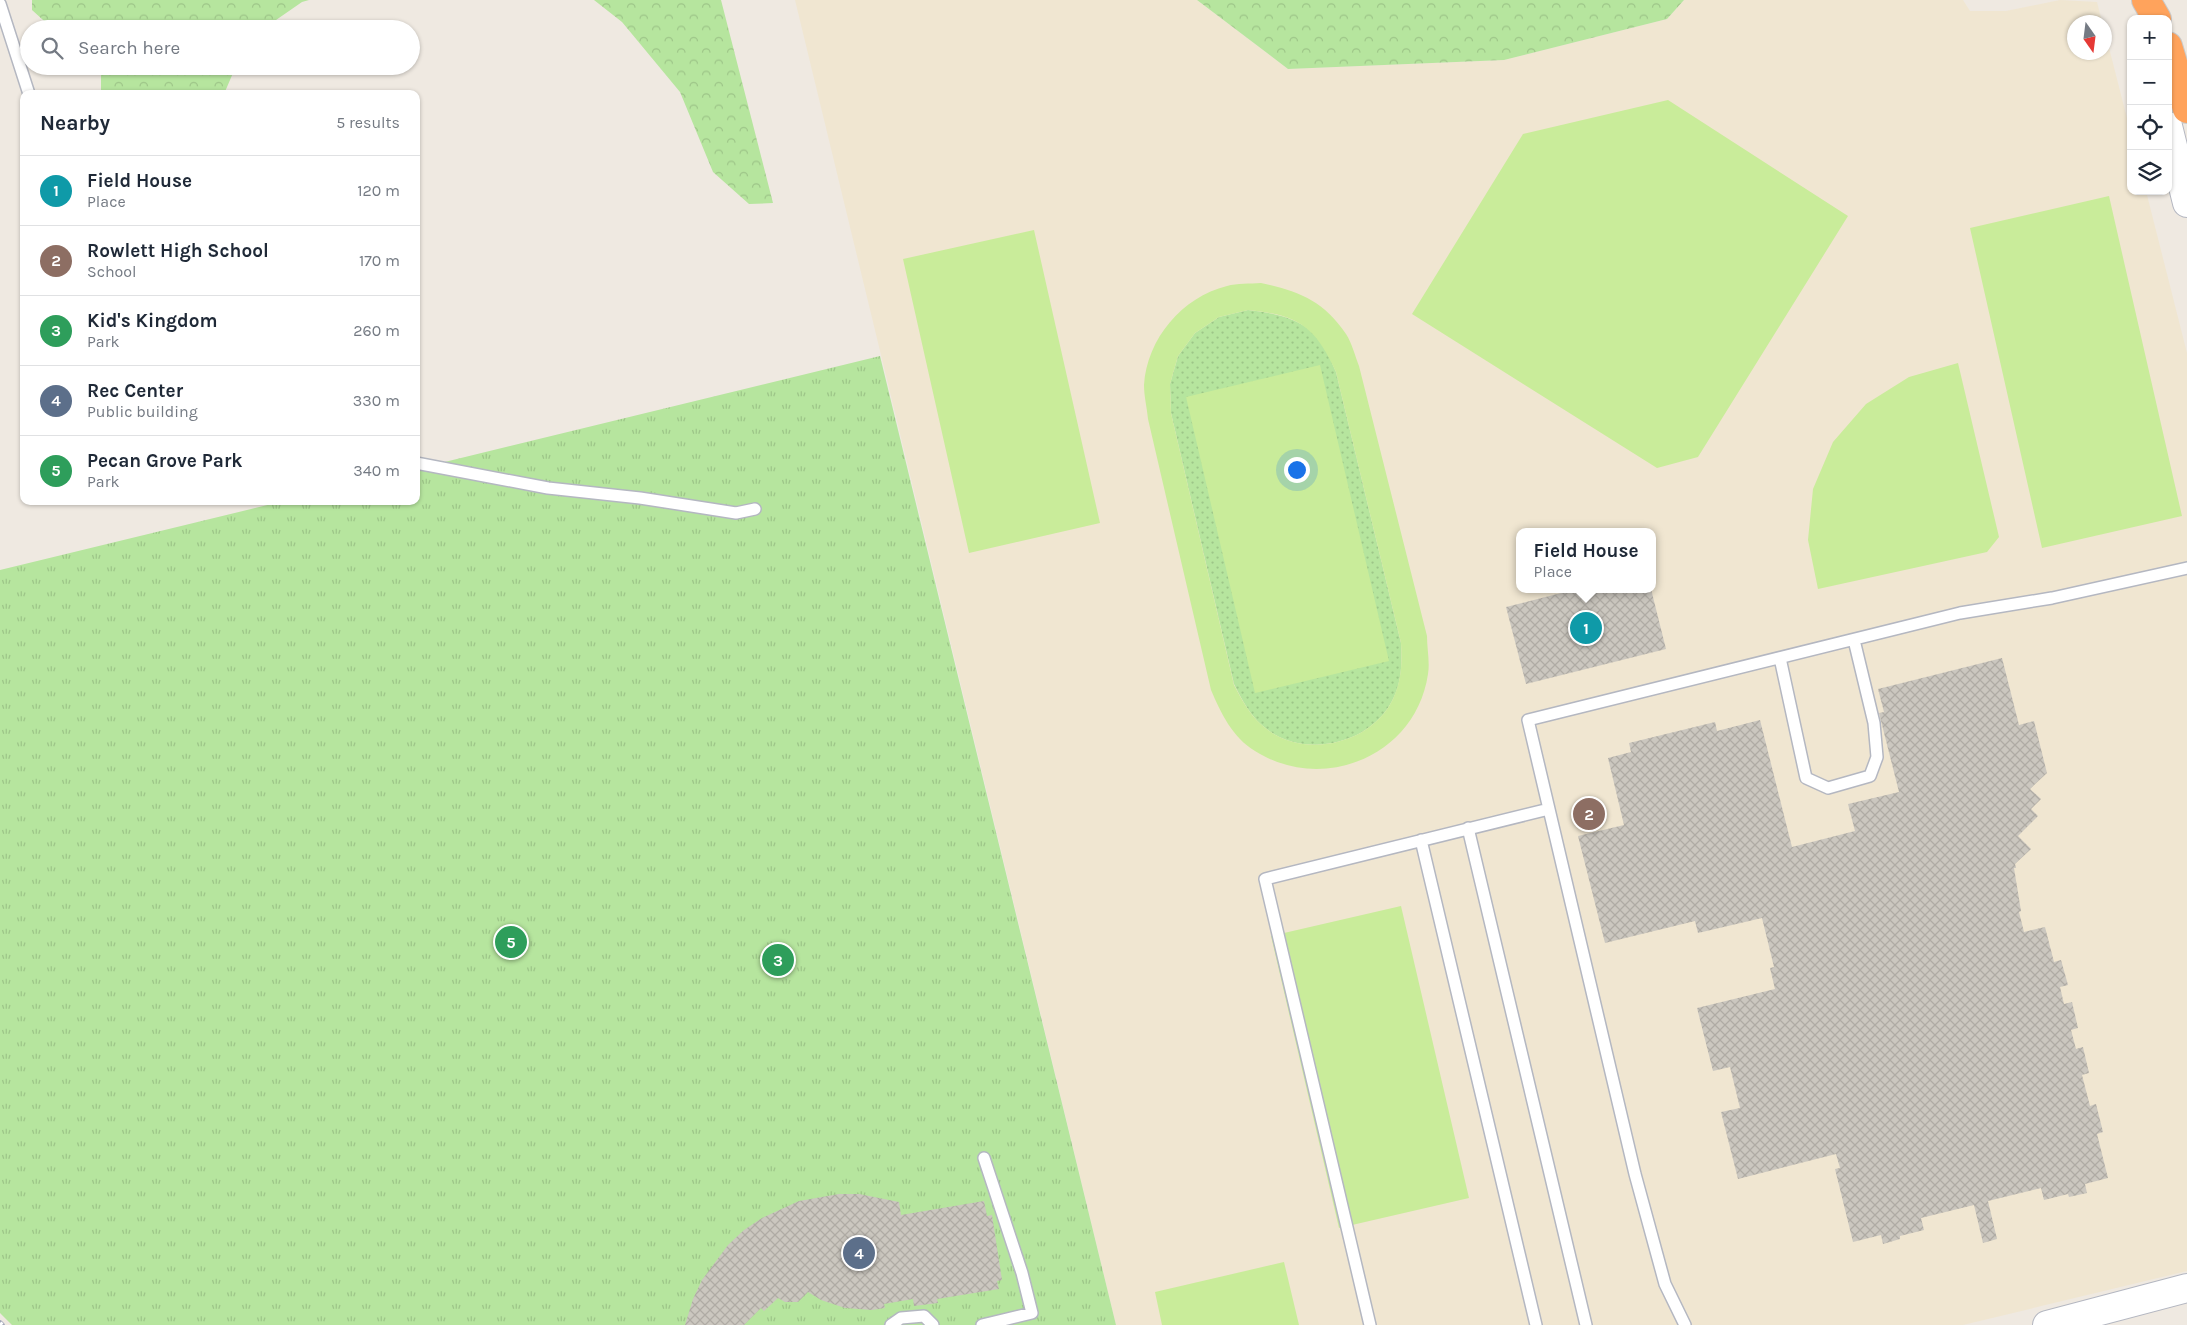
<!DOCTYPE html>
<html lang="en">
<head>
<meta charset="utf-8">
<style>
  body { margin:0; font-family:Karla,sans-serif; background:#f2f2f3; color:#1f2937 }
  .controls { position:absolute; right:15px; top:15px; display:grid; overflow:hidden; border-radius:10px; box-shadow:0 1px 4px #0004 }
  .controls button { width:45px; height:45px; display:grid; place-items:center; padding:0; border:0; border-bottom:1px solid #e0e1e3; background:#fff; color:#1f2937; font:25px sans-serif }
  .compass { position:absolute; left:2067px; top:15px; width:45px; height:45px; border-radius:50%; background:#fff; box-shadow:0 1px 4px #0004; rotate:166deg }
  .you { position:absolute; left:1296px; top:469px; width:18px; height:18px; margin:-12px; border:4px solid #fff; border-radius:50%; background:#1a73e8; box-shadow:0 0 0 8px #1a73e833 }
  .badge { display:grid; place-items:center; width:32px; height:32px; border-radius:50%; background:#4264fb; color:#fff; font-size:16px; font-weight:700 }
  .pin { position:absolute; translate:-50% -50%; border:2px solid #fff; box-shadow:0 1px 5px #0006 }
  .popup { position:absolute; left:1516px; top:528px; width:140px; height:65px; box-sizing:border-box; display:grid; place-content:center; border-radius:10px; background:#fff; filter:drop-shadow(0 1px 4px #0005); font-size:16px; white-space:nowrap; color:#747a83 }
  .popup b { font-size:19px; color:#1f2937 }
  .popup::after { content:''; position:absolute; left:50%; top:100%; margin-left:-10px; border:10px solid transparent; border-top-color:#fff }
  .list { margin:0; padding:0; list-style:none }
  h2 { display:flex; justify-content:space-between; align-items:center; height:65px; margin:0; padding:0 20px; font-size:21px }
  h2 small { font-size:16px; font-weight:400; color:#747a83 }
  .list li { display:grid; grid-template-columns:32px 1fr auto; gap:15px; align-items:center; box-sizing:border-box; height:70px; padding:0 20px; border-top:1px solid #e0e1e3 }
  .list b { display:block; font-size:19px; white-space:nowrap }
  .list p { margin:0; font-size:16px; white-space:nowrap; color:#747a83 }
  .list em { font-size:16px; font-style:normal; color:#747a83 }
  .icon { flex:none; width:28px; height:28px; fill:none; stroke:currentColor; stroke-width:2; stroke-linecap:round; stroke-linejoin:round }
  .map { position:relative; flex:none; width:2187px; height:1325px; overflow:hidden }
  .search { position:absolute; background:#fff; box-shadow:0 1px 4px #0004; left:20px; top:20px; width:400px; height:55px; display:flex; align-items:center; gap:12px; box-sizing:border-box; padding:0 18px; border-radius:28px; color:#747a83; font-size:19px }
  .panel { position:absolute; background:#fff; box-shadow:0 1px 4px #0004; left:20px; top:90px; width:400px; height:415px; border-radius:10px }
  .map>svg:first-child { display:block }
  .education { fill:#f0e6d1; fill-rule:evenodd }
  .grass { fill:url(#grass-dots) }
  .forest { fill:url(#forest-crowns) }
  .park { fill:url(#park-tufts) }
  .pitch { fill:#c9ec9a; fill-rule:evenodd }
  .building { fill:url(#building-cross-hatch) }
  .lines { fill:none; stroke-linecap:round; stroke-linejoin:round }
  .lane-casing { stroke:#b4b7c1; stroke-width:14 }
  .secondary-casing { stroke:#b4b7c1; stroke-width:30 }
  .highway-casing { stroke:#c9c9c9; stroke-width:30 }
  .lane { stroke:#fff; stroke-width:11 }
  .secondary { stroke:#fff; stroke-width:28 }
  .highway { stroke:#ffa35c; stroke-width:28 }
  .rail-casing { stroke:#a3a6b8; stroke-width:5.5 }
  .rail { stroke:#fff; stroke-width:4; stroke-dasharray:11; stroke-linecap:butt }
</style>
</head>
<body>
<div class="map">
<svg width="2187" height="1325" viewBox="0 0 2187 1325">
  <defs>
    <pattern id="grass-dots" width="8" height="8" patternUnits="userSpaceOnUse" patternTransform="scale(1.25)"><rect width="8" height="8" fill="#b6e59e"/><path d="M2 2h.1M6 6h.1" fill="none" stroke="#9dc588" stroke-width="1.8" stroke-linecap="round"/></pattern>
    <pattern id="forest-crowns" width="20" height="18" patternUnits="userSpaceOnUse" patternTransform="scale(1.25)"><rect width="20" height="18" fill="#b6e59e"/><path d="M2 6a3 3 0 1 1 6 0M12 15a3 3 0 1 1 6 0" fill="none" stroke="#9dc588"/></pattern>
    <pattern id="park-tufts" width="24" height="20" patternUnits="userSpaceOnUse" patternTransform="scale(1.25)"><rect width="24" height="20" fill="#b6e59e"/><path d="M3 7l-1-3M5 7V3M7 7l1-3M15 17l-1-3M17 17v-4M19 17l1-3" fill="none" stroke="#9dc588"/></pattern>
    <pattern id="building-cross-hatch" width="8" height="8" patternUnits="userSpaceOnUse" patternTransform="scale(1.25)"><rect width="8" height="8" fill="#cbc7bf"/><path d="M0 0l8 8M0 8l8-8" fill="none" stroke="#afaba4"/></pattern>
  </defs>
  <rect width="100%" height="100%" fill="#efe9e1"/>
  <!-- education -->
  <path class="education" d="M 795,0 L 1197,0 L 1288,69 L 1504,60 L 1667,19 L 1684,0 L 1963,0 L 1970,11 L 2006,11 L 2060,0 L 2097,2 L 2102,22 L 2074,22 L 2074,52 L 2104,52 L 2105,32 L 2131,134 L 2131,191 L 2146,191 L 2187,353 L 2187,1271 L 1963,1325 L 1116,1325 ZM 1520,532 L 1652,532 L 1652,589 L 1520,589 Z"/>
  <!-- grass -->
  <path class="grass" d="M 1248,310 C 1277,313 1309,320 1325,347 C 1329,355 1332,364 1336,372 L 1401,643 C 1402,662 1402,681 1393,699 C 1372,743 1308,759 1268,730 C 1252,719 1243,702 1234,684 L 1171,413 L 1170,384 L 1178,356 L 1195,333 L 1219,317 Z"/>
  <!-- forest -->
  <path class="forest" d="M 32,0 L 309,0 L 302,2 L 263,29 L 53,29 L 32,10 Z
    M 594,0 L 721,0 L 773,203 L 749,204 L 713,172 L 680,92 L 622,22 Z
    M 1197,0 L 1684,0 L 1667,19 L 1504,60 L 1288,69 Z
    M 95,66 L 236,66 L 224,94 L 101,94 L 101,72 Z"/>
  <!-- park -->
  <path class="park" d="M 880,356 L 1116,1325 L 12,1325 L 0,1313 L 0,570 L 284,501 L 416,501 L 416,469 Z"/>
  <!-- pitch -->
  <path class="pitch" d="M 1668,100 L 1848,216 L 1698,457 L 1657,468 L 1412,314 L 1523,134 Z
    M 2109,196 L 2182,516 L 2042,548 L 1970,228 Z
    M 1034,230 L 1100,523 L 969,553 L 903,259 Z
    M 1261,283 C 1298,291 1323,300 1346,334 C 1352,343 1355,356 1359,366 L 1427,636 C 1427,648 1430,663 1428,674 C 1416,756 1323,794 1255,751 C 1232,737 1221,713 1211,690 L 1148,419 C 1147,408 1144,396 1144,385 C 1147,339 1182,297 1227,286 C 1237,283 1250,284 1261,283 ZM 1248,310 C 1298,315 1315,326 1336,372 L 1401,643 C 1402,662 1402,680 1393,699 C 1372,743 1308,759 1268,730 C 1252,719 1243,702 1234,685 L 1171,413 L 1170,384 L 1178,356 L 1195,333 L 1219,317 Z
    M 1958,363 L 1999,537 L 1987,552 L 1818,589 L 1808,540 L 1813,489 L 1833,442 L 1866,404 L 1909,377 Z
    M 1320,365 L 1389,661 L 1255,693 L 1186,397 Z
    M 1401,906 L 1469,1198 L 1339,1228 L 1271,936 Z
    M 1284,1262 L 1299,1325 L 1162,1325 L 1155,1292 Z"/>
  <!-- building -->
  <path class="building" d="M 1564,589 L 1651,589 L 1666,649 L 1526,684 L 1506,607 L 1565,592 Z
    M 2002,658 L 2019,725 L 2034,721 L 2047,773 L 2030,789 L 2041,799 L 2031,809 L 2038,816 L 2018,836 L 2031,849 L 2015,864 L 2016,868 L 2014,868 L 2021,911 L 2019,912 L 2024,932 L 2045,927 L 2054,962 L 2061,960 L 2068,985 L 2060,987 L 2064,1004 L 2072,1002 L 2078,1028 L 2071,1030 L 2076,1049 L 2083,1047 L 2089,1073 L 2082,1075 L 2090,1106 L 2096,1104 L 2103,1132 L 2097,1134 L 2108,1178 L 2085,1184 L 2087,1193 L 2069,1197 L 2068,1194 L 2044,1200 L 2041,1188 L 1988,1201 L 1997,1239 L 1983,1243 L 1974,1205 L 1921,1218 L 1924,1230 L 1900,1236 L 1900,1239 L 1883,1244 L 1881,1235 L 1853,1242 L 1835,1169 L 1840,1168 L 1836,1154 L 1738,1179 L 1721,1112 L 1740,1108 L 1730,1067 L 1713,1071 L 1697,1008 L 1775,989 L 1770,968 L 1774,967 L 1762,918 L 1698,933 L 1695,921 L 1605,943 L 1578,836 L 1624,825 L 1608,758 L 1631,752 L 1629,743 L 1715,722 L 1717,731 L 1760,720 L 1792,847 L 1855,831 L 1848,804 L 1899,792 L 1879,713 L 1884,712 L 1878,689 Z
    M 839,1194 L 859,1194 L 899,1202 L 901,1215 L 984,1201 L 987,1216 L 992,1215 L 1002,1280 L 997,1281 L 999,1289 L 937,1299 L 938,1303 L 914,1306 L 913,1299 L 884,1304 L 885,1308 L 872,1310 L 845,1308 L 821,1300 L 808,1292 L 798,1302 L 785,1302 L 778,1298 L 764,1311 L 761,1308 L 744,1325 L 685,1325 L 693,1299 L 702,1280 L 728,1245 L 744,1230 L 762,1218 L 799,1201 Z"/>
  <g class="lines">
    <!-- lane casing -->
    <g class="lane-casing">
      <path id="lane" d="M 0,4 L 29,94
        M 416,463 L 548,488 L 640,498 L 736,513 L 755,509
        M 1780,658 L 1806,778 L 1828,788 L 1870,776 L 1877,757 L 1874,723 L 1854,640
        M 1468,828 L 1586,1325
        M 1421,840 L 1536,1325
        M 891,1325 L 901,1318 L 924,1316 L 933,1325
        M 982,1325 L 1032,1313 L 1022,1273 L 984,1158
        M 1370,1325 L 1265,879 L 1549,809
        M 1685,1325 L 1665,1284 L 1635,1174 L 1528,720 L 1960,613 L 2052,598 L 2187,568"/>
    </g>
    <!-- secondary casing -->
    <g class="secondary-casing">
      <path id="secondary" d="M 2168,126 L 2187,203
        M 2047,1325 L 2187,1288"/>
    </g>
    <!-- highway casing -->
    <g class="highway-casing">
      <path id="highway" d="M 2146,0 L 2157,19
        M 2168,46 L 2187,109"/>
    </g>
    <!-- lane -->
    <use href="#lane" class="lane"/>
    <!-- secondary -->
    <use href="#secondary" class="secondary"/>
    <!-- highway -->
    <use href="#highway" class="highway"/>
    <!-- rail casing -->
    <g class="rail-casing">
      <path id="rail" d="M 0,1323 L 2,1325"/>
    </g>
    <!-- rail -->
    <use href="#rail" class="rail"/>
  </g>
</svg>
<div class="controls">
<button>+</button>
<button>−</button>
<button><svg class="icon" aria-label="locate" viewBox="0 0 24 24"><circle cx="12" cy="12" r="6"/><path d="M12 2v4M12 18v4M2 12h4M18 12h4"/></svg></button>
<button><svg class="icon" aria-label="layers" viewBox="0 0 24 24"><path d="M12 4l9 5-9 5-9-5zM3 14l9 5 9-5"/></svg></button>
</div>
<svg class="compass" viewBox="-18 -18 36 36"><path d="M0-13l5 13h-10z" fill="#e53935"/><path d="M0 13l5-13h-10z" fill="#747a83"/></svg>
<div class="you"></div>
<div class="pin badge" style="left:1586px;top:628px;background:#0f9aa8">1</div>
<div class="popup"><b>Field House</b>Place</div>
<div class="pin badge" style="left:1589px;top:814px;background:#8d6e63">2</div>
<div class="pin badge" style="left:778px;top:960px;background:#2e9e5b">3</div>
<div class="pin badge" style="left:859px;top:1253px;background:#5c6f8a">4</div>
<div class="pin badge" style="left:511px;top:942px;background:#2e9e5b">5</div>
<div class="search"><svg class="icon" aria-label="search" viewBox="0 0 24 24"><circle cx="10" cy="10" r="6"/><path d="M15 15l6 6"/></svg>Search here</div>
<section class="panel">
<h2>Nearby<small>5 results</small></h2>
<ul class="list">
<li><span class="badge" style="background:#0f9aa8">1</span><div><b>Field House</b><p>Place</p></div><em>120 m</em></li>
<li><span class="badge" style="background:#8d6e63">2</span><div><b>Rowlett High School</b><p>School</p></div><em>170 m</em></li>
<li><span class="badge" style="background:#2e9e5b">3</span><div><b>Kid's Kingdom</b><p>Park</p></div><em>260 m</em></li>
<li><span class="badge" style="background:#5c6f8a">4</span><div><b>Rec Center</b><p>Public building</p></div><em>330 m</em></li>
<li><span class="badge" style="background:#2e9e5b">5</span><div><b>Pecan Grove Park</b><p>Park</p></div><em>340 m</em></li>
</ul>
</section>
</div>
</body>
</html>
